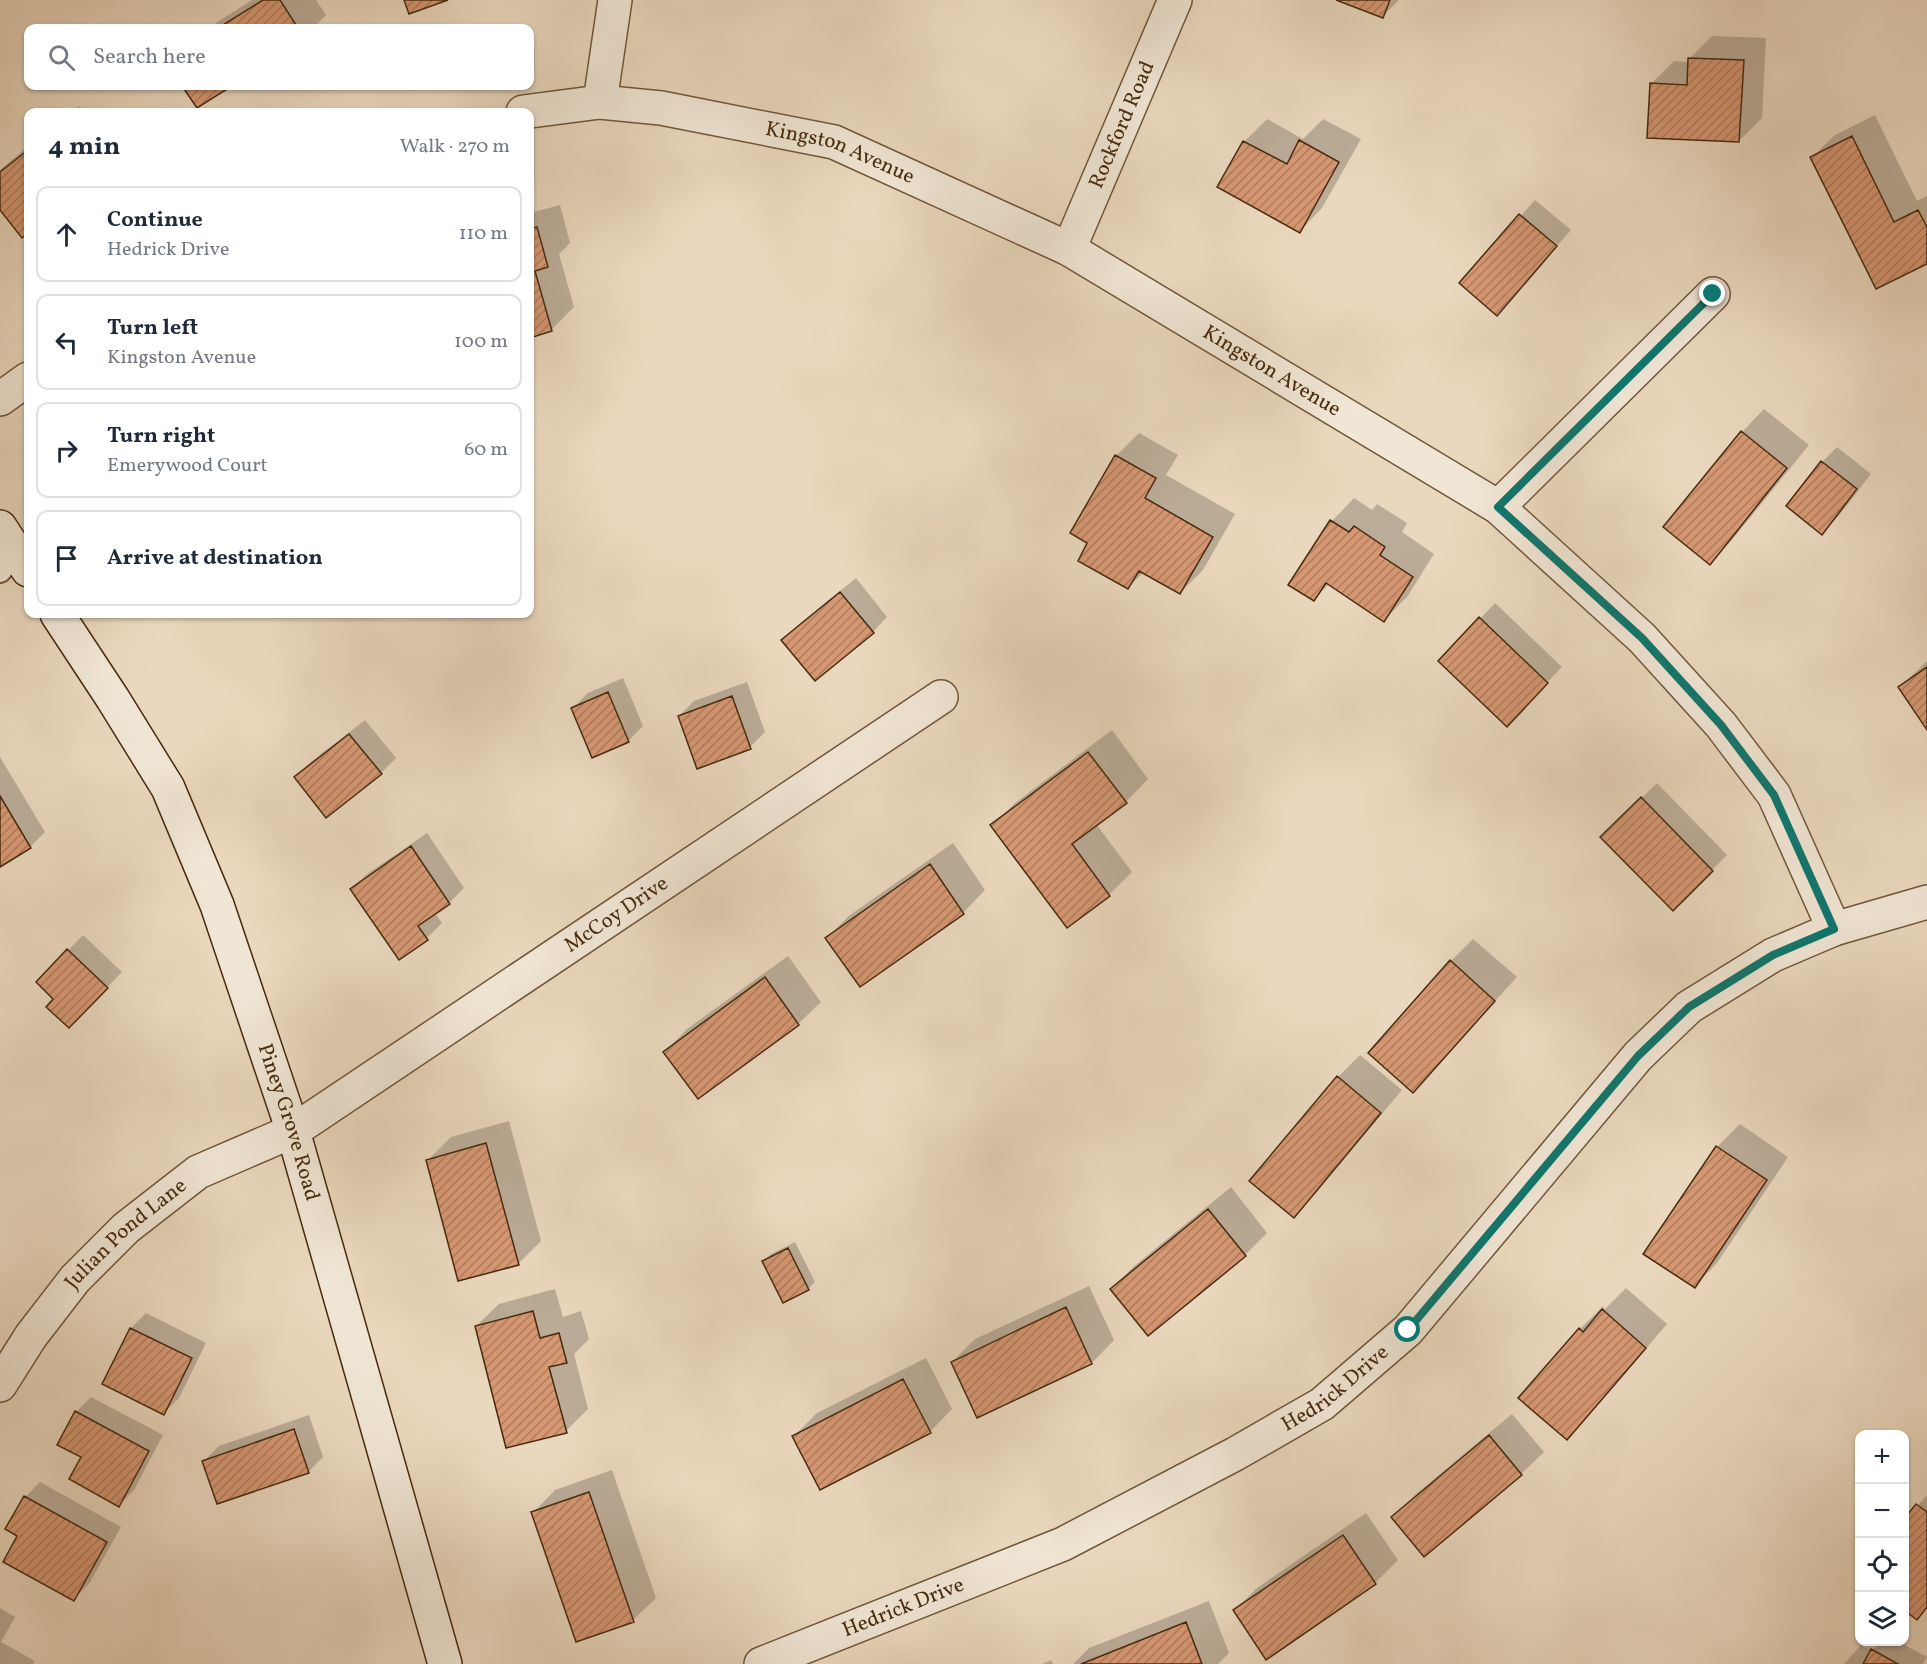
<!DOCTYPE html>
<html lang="en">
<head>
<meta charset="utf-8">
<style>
  body { margin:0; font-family:Vollkorn,serif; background:#f2f2f3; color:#1f2937 }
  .controls { position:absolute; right:18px; bottom:18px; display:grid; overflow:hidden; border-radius:12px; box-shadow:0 2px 4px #0004 }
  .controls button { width:54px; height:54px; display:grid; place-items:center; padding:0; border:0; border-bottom:2px solid #e0e1e3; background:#fff; color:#1f2937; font:30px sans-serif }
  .stop { position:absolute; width:18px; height:18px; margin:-14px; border:4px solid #0f766e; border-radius:50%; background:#fff }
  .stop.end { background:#0f766e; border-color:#fff; box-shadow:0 2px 6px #0008 }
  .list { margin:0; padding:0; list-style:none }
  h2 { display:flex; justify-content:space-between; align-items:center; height:78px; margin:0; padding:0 24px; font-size:26px }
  h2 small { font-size:20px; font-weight:400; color:#747a83 }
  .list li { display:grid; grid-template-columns:39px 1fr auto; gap:18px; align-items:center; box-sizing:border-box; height:96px; margin:0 12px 12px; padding:0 12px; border:2px solid #e0e1e3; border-radius:12px }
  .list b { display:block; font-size:22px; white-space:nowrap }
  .list p { margin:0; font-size:20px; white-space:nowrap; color:#747a83 }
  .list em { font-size:20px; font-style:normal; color:#747a83 }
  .icon { flex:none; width:33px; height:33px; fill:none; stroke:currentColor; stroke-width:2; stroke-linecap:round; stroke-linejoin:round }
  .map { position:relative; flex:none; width:1927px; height:1664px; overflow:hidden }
  .search { position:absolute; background:#fff; box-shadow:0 2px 4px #0004; left:24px; top:24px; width:510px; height:66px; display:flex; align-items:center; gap:15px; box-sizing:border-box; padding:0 21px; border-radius:12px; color:#747a83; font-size:22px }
  .panel { position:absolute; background:#fff; box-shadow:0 2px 4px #0004; left:24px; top:108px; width:510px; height:510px; border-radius:12px }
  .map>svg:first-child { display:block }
  .shadow { fill:#0003 }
  .building { fill:url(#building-hatch); stroke:#472a0e; stroke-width:1.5 }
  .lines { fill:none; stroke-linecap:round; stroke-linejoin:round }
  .lane-casing { stroke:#70563a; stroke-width:26 }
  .street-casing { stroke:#70563a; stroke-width:36 }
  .secondary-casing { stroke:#472a0e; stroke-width:36 }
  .lane { stroke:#f1e6d5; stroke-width:22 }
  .street { stroke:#f1e6d5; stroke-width:33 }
  .secondary { stroke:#f1e6d5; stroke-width:33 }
  .route { stroke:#0f766e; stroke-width:8 }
  .labels { text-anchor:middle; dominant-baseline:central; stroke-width:6; stroke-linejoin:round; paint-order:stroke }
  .street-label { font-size:21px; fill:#472a0e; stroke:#f1e6d5 }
</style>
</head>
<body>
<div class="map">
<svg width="1927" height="1664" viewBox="0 0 1927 1664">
  <defs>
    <pattern id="building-hatch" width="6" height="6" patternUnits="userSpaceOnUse" patternTransform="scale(1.5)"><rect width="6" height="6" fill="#d69873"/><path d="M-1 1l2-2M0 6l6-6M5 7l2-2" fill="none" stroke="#af7c5d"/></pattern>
  </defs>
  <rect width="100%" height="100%" fill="#ead8be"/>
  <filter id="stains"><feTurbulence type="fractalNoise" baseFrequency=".00333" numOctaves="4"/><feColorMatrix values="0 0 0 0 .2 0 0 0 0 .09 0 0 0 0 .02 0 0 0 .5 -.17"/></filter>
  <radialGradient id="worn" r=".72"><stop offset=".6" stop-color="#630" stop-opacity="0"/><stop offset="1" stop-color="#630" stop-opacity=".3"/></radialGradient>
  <!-- shadow -->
  <path class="shadow" d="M 252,0 L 316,0 L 326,15 L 313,28 L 208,28 Z
    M 1340,0 L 1399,0 L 1383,16 Z
    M 1712,36 L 1766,38 L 1762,118 L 1739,141 L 1651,84 L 1674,61 L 1690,62 L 1690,58 Z
    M 184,86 L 229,86 L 197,106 Z
    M 79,106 L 84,112 L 72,112 Z
    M 1875,115 L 1917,201 L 1927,196 L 1927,262 L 1812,157 L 1835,135 Z
    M 1267,119 L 1303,139 L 1323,119 L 1361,139 L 1322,208 L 1300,231 L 1219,186 L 1244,142 Z
    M 28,146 L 28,231 L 22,236 L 0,207 L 0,170 Z
    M 1535,200 L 1571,230 L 1497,314 L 1461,283 Z
    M 560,205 L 570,243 L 559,254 L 574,307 L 551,330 L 530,336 L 530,213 Z
    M 1764,409 L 1809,445 L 1732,540 L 1710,563 L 1742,432 Z
    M 1139,433 L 1178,455 L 1166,475 L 1235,514 L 1203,570 L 1180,593 L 1144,572 L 1128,587 L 1089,543 L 1116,456 Z
    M 1837,447 L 1871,474 L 1837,518 L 1822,533 L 1822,462 Z
    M 1354,498 L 1372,510 L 1377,504 L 1407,523 L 1402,532 L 1434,554 L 1407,597 L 1384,620 L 1329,584 L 1314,599 L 1332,521 Z
    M 856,578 L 887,617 L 873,632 L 783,640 L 798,625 Z
    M 1495,603 L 1562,667 L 1521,710 L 1440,661 Z
    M 1927,661 L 1927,727 L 1900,687 Z
    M 623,678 L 643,726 L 628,741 L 573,708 L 588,693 Z
    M 747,682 L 765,732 L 750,747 L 698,767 L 679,716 L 694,701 Z
    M 365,720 L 396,758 L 381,773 L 296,777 L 311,762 Z
    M 1112,730 L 1148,779 L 1126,802 L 1096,824 L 1132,872 L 1109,895 L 1068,926 L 992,826 L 1015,803 Z
    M 0,757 L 45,832 L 30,847 L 0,866 Z
    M 1657,783 L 1727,855 L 1673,909 L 1602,837 Z
    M 427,833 L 464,888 L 449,903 L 435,913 L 442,923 L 427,938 L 400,957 L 352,889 L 367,874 Z
    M 953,843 L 985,890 L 963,913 L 827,938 L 850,915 Z
    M 83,935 L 122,972 L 84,1011 L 56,999 L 38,982 Z
    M 1473,939 L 1517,977 L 1413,1091 L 1451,961 Z
    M 788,956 L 821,1002 L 798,1024 L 665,1052 L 687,1029 Z
    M 1360,1055 L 1402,1090 L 1316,1193 L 1294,1216 L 1338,1077 Z
    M 509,1121 L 541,1241 L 518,1264 L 428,1160 L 451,1137 Z
    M 1740,1124 L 1788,1157 L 1717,1263 L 1695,1286 L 1645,1253 L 1717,1147 Z
    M 1231,1187 L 1267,1233 L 1245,1255 L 1112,1289 L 1134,1266 Z
    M 795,1242 L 815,1282 L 808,1289 L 764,1261 L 771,1254 Z
    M 1089,1286 L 1114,1340 L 1092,1363 L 977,1416 L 952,1362 L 975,1339 Z
    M 1626,1288 L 1667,1324 L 1589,1415 L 1567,1437 L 1520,1398 L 1580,1329 L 1603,1306 L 1605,1309 Z
    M 555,1289 L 563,1317 L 581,1311 L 589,1339 L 574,1354 L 588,1409 L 566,1431 L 476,1326 L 499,1304 Z
    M 146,1313 L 206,1343 L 179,1398 L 164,1413 L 131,1328 Z
    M 926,1358 L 952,1409 L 930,1432 L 794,1436 L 817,1413 Z
    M 91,1397 L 163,1435 L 134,1490 L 119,1505 L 83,1457 L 59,1444 L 76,1412 Z
    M 1512,1414 L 1544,1452 L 1521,1474 L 1393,1517 L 1415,1495 Z
    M 309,1415 L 323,1457 L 308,1472 L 204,1461 L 219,1446 Z
    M 612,1470 L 656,1598 L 633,1620 L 533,1513 L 555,1490 Z
    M 40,1482 L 121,1527 L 89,1584 L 74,1599 L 25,1497 Z
    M 1927,1495 L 1927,1608 L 1917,1618 L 1904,1521 Z
    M 1366,1513 L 1398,1560 L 1375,1583 L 1267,1657 L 1235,1610 L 1257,1588 Z
    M 1209,1601 L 1229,1653 L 1218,1664 L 1073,1664 L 1089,1648 Z
    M 0,1608 L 15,1617 L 1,1642 L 35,1661 L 33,1664 L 0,1664 Z
    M 1881,1642 L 1899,1642 L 1927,1657 L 1923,1664 L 1844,1664 L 1861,1645 L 1872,1651 Z
    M 1051,1660 L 1053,1664 L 1042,1664 Z"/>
  <!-- building -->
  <path class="building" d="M 263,0 L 280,0 L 298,28 L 218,28 Z
    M 404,0 L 448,0 L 409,14 Z
    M 1336,0 L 1390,0 L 1383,18 Z
    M 1688,58 L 1744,60 L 1739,142 L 1647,138 L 1650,83 L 1687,85 Z
    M 182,86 L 232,86 L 197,108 Z
    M 1852,136 L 1894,222 L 1918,210 L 1927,227 L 1927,264 L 1876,289 L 1810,157 Z
    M 1299,140 L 1339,162 L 1300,233 L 1217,187 L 1243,141 L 1287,164 Z
    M 28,150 L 28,233 L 22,238 L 0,210 L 0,172 Z
    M 1519,214 L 1557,246 L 1497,316 L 1459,283 Z
    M 537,227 L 548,267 L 535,271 L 552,331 L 530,338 L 530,229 Z
    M 1741,431 L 1787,468 L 1710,565 L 1663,527 Z
    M 1115,455 L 1156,478 L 1145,498 L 1213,537 L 1180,594 L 1139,571 L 1128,589 L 1078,561 L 1087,543 L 1070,533 Z
    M 1821,461 L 1857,489 L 1822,535 L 1786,506 Z
    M 1330,520 L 1349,532 L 1354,526 L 1385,547 L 1380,555 L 1413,577 L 1384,622 L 1326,583 L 1314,601 L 1288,585 Z
    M 840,592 L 874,633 L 815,681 L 781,640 Z
    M 1479,617 L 1548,683 L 1507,727 L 1438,661 Z
    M 1927,667 L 1927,730 L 1898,687 Z
    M 608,692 L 629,742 L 592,758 L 571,708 Z
    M 732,696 L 751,749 L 697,769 L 678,716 Z
    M 349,734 L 382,774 L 326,818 L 294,777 Z
    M 1088,752 L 1127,803 L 1072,844 L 1110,896 L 1067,928 L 990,825 Z
    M 0,796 L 31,848 L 0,867 Z
    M 1641,797 L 1713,871 L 1673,911 L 1600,837 Z
    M 411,846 L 450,904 L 418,926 L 428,940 L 399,960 L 350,889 Z
    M 930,864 L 964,914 L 860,987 L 825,938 Z
    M 67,949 L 108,988 L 69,1028 L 46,1007 L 53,999 L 36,982 Z
    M 1450,960 L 1495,1001 L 1413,1093 L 1368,1053 Z
    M 765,977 L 799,1025 L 698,1099 L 663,1052 Z
    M 1337,1076 L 1381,1113 L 1294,1218 L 1249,1181 Z
    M 486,1143 L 519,1265 L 458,1281 L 426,1160 Z
    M 1716,1146 L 1767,1180 L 1695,1288 L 1643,1254 Z
    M 1208,1209 L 1246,1256 L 1148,1336 L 1110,1289 Z
    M 788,1248 L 809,1290 L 783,1303 L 762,1261 Z
    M 1066,1307 L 1092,1364 L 977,1418 L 951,1362 Z
    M 1602,1309 L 1646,1348 L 1567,1440 L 1518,1398 L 1579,1328 L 1583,1332 Z
    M 533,1311 L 540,1338 L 559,1333 L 567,1363 L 549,1367 L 567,1433 L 506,1448 L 475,1326 Z
    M 130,1328 L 192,1358 L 164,1415 L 102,1384 Z
    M 903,1379 L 931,1433 L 820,1490 L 792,1436 Z
    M 75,1411 L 149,1451 L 119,1507 L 69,1479 L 81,1457 L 57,1445 Z
    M 294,1429 L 309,1473 L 217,1504 L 202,1461 Z
    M 1489,1435 L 1522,1475 L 1424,1557 L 1391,1517 Z
    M 589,1492 L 634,1622 L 576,1642 L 531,1512 Z
    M 24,1496 L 107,1542 L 74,1601 L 3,1562 L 17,1536 L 5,1529 Z
    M 1916,1504 L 1927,1512 L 1927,1607 L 1917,1620 L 1904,1610 L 1904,1519 Z
    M 1343,1535 L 1376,1584 L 1266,1660 L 1233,1610 Z
    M 1186,1622 L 1202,1664 L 1081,1664 Z
    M 1871,1649 L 1898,1664 L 1863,1664 Z"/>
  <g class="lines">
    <!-- lane casing -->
    <g class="lane-casing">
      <path id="lane" d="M 0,571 L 16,551"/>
    </g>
    <!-- street casing -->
    <g class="street-casing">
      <g id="street">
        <path d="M 600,102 L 615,0"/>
        <path id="s1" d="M 523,112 L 600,102 L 661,108 L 834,142 L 1069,249 L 1498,507 L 1642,638 L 1721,725 L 1774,795 L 1834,929"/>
        <path id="s2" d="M 1069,249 L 1175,0"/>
        <path d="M 0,399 L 28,379"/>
        <path d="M 1498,507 L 1713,294"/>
        <path id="s3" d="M 0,1385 L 31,1336 L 75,1279 L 126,1228 L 198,1172 L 293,1131 L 941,697"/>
        <path id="s4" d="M 761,1664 L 1063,1544 L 1235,1454 L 1322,1404 L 1408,1330 L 1638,1056 L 1689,1007 L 1773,955 L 1834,929 L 1927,902"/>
      </g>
    </g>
    <!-- secondary casing -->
    <g class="secondary-casing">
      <g id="secondary">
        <path d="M 0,527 L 28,570"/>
        <path id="s5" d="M 57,614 L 113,699 L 168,788 L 217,905 L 293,1131 L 445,1664"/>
      </g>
    </g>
    <!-- lane -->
    <use href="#lane" class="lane"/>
    <!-- street -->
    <use href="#street" class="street"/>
    <!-- secondary -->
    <use href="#secondary" class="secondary"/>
  </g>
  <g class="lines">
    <!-- route -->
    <path class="route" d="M 1408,1330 L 1638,1056 L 1689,1007 L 1773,955 L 1834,929 L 1774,795 L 1721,725 L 1642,638 L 1498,507 L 1713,294"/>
  </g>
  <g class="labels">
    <!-- street labels -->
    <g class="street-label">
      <text stroke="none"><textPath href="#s2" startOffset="135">Rockford Road</textPath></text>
      <text stroke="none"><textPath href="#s1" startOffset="324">Kingston Avenue</textPath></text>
      <text stroke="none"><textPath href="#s1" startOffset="810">Kingston Avenue</textPath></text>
      <text stroke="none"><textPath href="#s3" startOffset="786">McCoy Drive</textPath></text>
      <text stroke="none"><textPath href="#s5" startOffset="562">Piney Grove Road</textPath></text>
      <text stroke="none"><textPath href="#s3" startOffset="198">Julian Pond Lane</textPath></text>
      <text stroke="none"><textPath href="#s4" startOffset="639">Hedrick Drive</textPath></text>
      <text stroke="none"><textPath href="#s4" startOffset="153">Hedrick Drive</textPath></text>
    </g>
  </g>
  <rect width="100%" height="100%" filter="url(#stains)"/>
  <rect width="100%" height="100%" fill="url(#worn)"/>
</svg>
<div class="controls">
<button>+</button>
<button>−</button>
<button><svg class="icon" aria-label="locate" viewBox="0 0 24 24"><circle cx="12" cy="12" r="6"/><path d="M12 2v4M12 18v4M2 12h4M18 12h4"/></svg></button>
<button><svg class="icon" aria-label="layers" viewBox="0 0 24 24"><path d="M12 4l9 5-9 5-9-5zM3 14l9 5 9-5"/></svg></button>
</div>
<div class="stop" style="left:1408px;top:1330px"></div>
<div class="stop end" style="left:1713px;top:294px"></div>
<div class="search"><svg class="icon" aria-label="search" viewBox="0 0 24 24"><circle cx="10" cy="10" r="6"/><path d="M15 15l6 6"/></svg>Search here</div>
<section class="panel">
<h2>4 min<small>Walk · 270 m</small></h2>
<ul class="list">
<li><svg class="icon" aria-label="ahead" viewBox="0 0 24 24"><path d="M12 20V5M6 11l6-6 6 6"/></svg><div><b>Continue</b><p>Hedrick Drive</p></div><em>110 m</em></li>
<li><svg class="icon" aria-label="left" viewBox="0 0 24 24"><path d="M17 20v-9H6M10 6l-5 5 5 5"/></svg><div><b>Turn left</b><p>Kingston Avenue</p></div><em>100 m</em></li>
<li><svg class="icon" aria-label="right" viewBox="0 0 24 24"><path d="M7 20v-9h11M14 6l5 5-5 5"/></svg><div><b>Turn right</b><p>Emerywood Court</p></div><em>60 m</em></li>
<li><svg class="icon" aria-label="arrive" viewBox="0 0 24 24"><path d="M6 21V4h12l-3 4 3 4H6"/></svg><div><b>Arrive at destination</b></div></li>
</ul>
</section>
</div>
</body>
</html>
